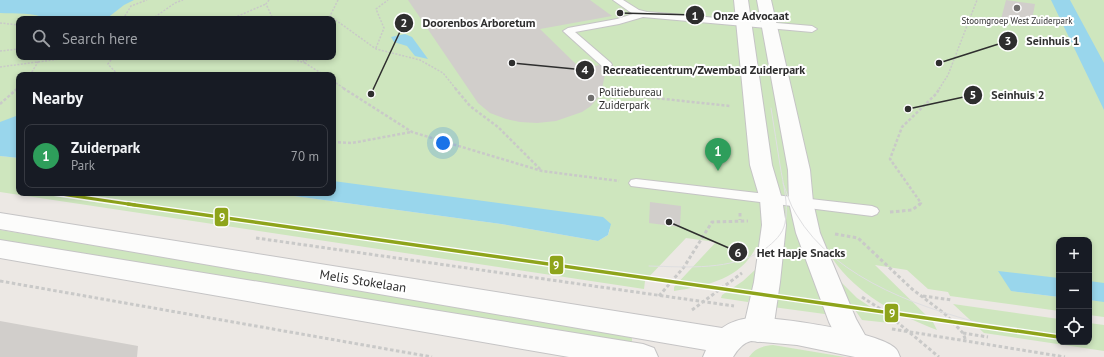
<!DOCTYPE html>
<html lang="en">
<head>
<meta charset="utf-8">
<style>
  body { margin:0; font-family:"PT Sans",sans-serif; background:#20242c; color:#f1f3f6 }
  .controls { position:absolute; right:12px; bottom:12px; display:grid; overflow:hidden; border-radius:8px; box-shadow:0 2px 6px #0003 }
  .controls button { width:36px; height:36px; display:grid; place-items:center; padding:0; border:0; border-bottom:1px solid #363941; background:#171b24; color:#f1f3f6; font:20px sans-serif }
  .you { position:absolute; left:443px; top:143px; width:14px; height:14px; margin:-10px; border:3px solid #fff; border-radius:50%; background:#1a73e8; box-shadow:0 0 0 6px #1a73e833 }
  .badge { display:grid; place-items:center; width:26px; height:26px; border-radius:50%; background:#2563eb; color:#fff; font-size:13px; font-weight:700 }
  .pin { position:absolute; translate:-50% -33px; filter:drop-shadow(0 1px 2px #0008) }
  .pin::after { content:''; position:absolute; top:21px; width:14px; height:12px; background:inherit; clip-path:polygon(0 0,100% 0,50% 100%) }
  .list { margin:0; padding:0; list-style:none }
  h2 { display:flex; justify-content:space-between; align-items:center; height:52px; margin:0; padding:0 16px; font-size:17px }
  h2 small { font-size:13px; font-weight:400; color:#9ea1a6 }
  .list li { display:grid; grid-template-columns:26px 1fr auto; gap:12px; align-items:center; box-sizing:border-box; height:64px; margin:0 8px 8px; padding:0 8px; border:1px solid #363941; border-radius:8px }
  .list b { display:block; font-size:15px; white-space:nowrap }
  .list p { margin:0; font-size:13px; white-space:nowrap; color:#9ea1a6 }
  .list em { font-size:13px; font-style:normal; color:#9ea1a6 }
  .icon { flex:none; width:22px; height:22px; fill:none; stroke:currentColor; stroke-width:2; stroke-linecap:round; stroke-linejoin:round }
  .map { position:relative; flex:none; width:1104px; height:357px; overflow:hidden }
  .search { position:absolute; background:#171b24; box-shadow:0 2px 6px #0003; left:16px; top:16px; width:320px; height:44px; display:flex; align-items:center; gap:10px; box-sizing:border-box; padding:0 14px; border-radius:8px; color:#9ea1a6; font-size:15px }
  .panel { position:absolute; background:#171b24; box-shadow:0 2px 6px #0003; left:16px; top:72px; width:320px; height:124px; border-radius:8px }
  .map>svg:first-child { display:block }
  .green { fill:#cee6be; fill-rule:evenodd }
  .water { fill:#99d6ec }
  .building { fill:#d1cecb }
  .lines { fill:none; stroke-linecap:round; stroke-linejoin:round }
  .service-casing { stroke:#c5c4c5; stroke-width:2 }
  .minor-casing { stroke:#c5c4c5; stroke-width:2 }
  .tertiary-casing { stroke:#c5c4c5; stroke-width:2 }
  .path-far2 { stroke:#c9c9c8; stroke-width:1.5; stroke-dasharray:2 1.5; stroke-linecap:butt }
  .path-far1 { stroke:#c9c9c8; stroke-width:2.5; stroke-dasharray:3 2; stroke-linecap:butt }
  .path { stroke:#c9c9c8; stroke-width:3; stroke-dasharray:3.5 2.5; stroke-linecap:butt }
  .service { fill:#fcfcfb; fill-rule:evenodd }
  .minor { fill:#fcfcfb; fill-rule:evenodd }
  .tertiary { fill:#fcfcfb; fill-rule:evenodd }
  .tram { stroke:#dfdfe1; stroke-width:1 }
  .tram-1-far1-casing { stroke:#fff; stroke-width:6 }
  .tram-1-casing { stroke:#fff; stroke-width:6 }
  .tram-1-far1 { stroke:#8ea41b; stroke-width:3 }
  .tram-1 { stroke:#8ea41b; stroke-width:3.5 }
  .poi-dot { fill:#706f6e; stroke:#fff; stroke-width:1.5 }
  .labels { text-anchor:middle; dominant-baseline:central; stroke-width:4; stroke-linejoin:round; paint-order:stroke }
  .far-poi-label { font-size:9px; fill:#2e2e2e; stroke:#fff }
  .poi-label { font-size:11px; fill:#2e2e2e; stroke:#fff; text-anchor:start }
  .near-street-label { font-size:13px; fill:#2e2e2e; stroke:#fff }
  .leader { fill:none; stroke:#2e2e2e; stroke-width:1.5 }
  .callout-dot { fill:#2e2e2e; stroke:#fff; stroke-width:1.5 }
  .mark-label { font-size:12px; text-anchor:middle; font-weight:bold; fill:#fff }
  .callout-label { font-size:12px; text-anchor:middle; font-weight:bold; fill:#2e2e2e; stroke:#fff; stroke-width:4; stroke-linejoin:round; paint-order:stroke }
  .line-badge { stroke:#fff; stroke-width:1.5 }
  .badge-label { font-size:11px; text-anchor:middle; font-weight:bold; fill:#fff }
</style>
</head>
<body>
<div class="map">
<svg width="1104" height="357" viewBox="0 0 1104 357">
  <rect width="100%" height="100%" fill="#ece8e4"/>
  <!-- green -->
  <path class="green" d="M 0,0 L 1104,0 L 1104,317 L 1089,315 L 1089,300 L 1099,301 L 1089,299 L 1089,240 L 1059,240 L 1059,294 L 1011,291 L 1059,297 L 1059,311 L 950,296 L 948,292 L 928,289 L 907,270 L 875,265 L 933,322 L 937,330 C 896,314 857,295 832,258 L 805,253 L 832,315 L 773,307 L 781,250 L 756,247 C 741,279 706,286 674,291 L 674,287 L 716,242 L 686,238 L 645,281 L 644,289 L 0,192 L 0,156 L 19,158 L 19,193 L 272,193 L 501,224 L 598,241 L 608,235 L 610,229 L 333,192 L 333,75 L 19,75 L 19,150 L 0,147 ZM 19,19 L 333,19 L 333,57 L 19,57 Z
    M 0,230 L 447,301 L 632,337 L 632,345 L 0,243 Z
    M 756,269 L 761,270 L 748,302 L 721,298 L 722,295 L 743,281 Z
    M 834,280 L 839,280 L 857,298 L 886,317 L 890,323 L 862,320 Z
    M 953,304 L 1059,319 L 1059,342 L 1089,342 L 1089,323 L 1104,325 L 1104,351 L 984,333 Z
    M 773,345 L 845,357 L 749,357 C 755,348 763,346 773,345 Z"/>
  <!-- water -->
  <path class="water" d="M 0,0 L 134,0 L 124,5 L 106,19 L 47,19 C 34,12 15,14 0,13 Z
    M 1051,0 L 1070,0 L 1104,63 L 1104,110 Z
    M 405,34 L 412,37 L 428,59 L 415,56 L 407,46 L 394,42 L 391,37 Z
    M 19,113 L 19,158 L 0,156 L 0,122 L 16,116 Z
    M 333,181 L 603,217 L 611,224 L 608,235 L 598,241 L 501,224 L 272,193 L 333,193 Z
    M 998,271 L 1059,278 L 1059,297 L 1011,291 Z
    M 1089,281 L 1104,283 L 1104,302 L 1089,300 Z"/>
  <!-- building -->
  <path class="building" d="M 408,0 L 590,0 L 612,16 L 540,29 L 581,69 L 599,65 L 606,69 L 601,94 L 591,106 L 582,112 L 556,121 L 537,123 L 520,122 L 506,119 L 490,113 L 478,103 Z
    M 1006,0 L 1035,4 L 1031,25 L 1001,19 Z
    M 650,202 L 681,206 L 680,227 L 649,223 Z
    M 0,321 L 138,346 L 137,357 L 0,357 Z"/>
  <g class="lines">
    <!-- service casing -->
    <g class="service-casing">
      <path id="service" d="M 613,0 L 623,0 L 639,10 L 647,12 L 812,26 L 817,29 L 812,32 L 643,17 L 619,24 L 575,32 L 611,63 L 612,65 L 607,68 L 603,67 L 563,31 L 568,28 L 617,19 L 633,14 Z
        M 636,179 L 872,206 L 877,208 L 879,211 L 877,214 L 872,216 L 631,186 L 629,183 L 631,180 Z"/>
    </g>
    <!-- minor casing -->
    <g class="minor-casing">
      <path id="minor" d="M 734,0 L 748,0 L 772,165 L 782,199 L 786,225 L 780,282 L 773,330 L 768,338 L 758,342 L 748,338 L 743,330 L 754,282 L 762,225 L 760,199 L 750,165 Z
        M 757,0 L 771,0 L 810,170 L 813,202 L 820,233 L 856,319 L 870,344 L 866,353 L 855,356 L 844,353 L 829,322 L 796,233 L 789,202 L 788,170 Z"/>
    </g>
    <!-- tertiary casing -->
    <g class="tertiary-casing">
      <path id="tertiary" d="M 0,213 L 722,328 C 730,322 740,319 750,318 C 774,316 882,332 896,349 C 898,351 899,355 900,357 L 855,357 L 797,345 L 751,341 C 743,343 737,350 733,357 L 703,357 L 706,350 L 0,229 Z
        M 0,240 L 643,344 L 654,348 L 658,357 L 569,357 L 0,258 Z"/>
    </g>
    <!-- path-far2 -->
    <path class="path-far2" d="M 269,0 L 266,4 L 273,19
      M 338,0 L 330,16 L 376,49 L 420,60 L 443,73 L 456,89
      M 123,19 L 131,6 L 147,0
      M 152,19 L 175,3 L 183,0
      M 231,19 L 266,4
      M 0,23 L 19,25
      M 376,48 L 384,28 L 376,9 L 388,0
      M 0,51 L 19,49
      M 113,57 L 108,64 L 118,75
      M 287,57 L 305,63 L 308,57
      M 301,57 L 305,63 L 324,75
      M 0,67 L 75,57
      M 30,75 L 38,62 L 39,57
      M 333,81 L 345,89
      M 17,89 L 19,87
      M 939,89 L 948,75 L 977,0"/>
    <!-- path-far1 -->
    <path class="path-far1" d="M 343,88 L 412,132 L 542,171 L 619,181
      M 455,88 L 470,106 L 498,127 L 542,171
      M 617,94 L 730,106
      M 0,104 L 18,88
      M 333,142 L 352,143 L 411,132
      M 919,205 L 921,203 L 890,159 L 902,127 L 936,94 L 940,88"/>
    <!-- path -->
    <path class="path" d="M 890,212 L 912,210 L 920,204
      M 740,213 L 740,220
      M 835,234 L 858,238 L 912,289 L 945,314 L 963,333 L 966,341
      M 256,238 L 734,306
      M 0,281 L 432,357
      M 659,296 L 684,267 L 712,222 L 748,221
      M 923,296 L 952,300
      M 862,297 L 885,312 L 939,357
      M 692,310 L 742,273
      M 892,329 L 1065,357
      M 963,333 L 988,337"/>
    <!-- service -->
    <use href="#service" class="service"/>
    <!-- minor -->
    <use href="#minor" class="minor"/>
    <!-- tertiary -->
    <use href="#tertiary" class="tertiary"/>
    <!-- tram -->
    <path class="tram" d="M 783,183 C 787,193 790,205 796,214 C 836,282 927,310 999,328
      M 649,266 C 688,267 731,271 765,249 C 774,242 783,234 785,223 C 789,204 783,184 780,165 C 777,146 774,127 771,108"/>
    <!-- tram-1-far1 casing -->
    <g class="tram-1-far1-casing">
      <path id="tram-1-far1" d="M 54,193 L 135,205"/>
    </g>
    <!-- tram-1 casing -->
    <g class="tram-1-casing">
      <path id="tram-1" d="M 128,204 L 1059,337"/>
    </g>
    <!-- tram-1-far1 -->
    <use href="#tram-1-far1" class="tram-1-far1"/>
    <!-- tram-1 -->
    <use href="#tram-1" class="tram-1"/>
  </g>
  <!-- markers -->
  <g class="poi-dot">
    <circle cx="1017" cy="8" r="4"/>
    <circle cx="591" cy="98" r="4"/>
  </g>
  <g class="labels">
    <!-- far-poi labels -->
    <g class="far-poi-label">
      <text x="1017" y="20">Stoomgroep West Zuiderpark</text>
    </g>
    <!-- poi labels -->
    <g class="poi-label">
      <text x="599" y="92">Politiebureau<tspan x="599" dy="13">Zuiderpark</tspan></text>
    </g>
    <!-- near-street labels -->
    <g class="near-street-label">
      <text transform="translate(363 281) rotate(9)">Melis Stokelaan</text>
    </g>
  </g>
  <!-- callouts -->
  <path class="leader" d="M620 13L695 15M371 94L404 23M939 63L1008 41M512 63L585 70M908 109L973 95M669 222L738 252"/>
  <g class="callout-dot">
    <circle cx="620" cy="13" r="4"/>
    <circle cx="371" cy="94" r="4"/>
    <circle cx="939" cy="63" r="4"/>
    <circle cx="512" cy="63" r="4"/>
    <circle cx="908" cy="109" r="4"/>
    <circle cx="669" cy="222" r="4"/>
    <circle cx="695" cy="15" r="10"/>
    <circle cx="404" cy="23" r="10"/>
    <circle cx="1008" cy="41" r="10"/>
    <circle cx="585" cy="70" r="10"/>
    <circle cx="973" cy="95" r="10"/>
    <circle cx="738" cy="252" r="10"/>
  </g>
  <g class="mark-label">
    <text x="695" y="20">1</text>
    <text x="404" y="27">2</text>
    <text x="1008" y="45">3</text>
    <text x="585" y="74">4</text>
    <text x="973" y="99">5</text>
    <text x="738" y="257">6</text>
  </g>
  <g class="callout-label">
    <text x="751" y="20">Onze Advocaat</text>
    <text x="479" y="27">Doorenbos Arboretum</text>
    <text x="1053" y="45">Seinhuis 1</text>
    <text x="704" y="74">Recreatiecentrum/Zwembad Zuiderpark</text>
    <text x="1018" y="99">Seinhuis 2</text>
    <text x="801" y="257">Het Hapje Snacks</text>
  </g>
  <g class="line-badge">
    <rect x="214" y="207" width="15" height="20" rx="4" fill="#8ea41b"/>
    <rect x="549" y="255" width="15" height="20" rx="4" fill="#8ea41b"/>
    <rect x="884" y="303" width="15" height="20" rx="4" fill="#8ea41b"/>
  </g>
  <g class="badge-label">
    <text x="222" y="221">9</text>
    <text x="556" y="269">9</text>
    <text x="892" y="317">9</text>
  </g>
</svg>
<div class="controls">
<button>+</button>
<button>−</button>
<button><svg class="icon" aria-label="locate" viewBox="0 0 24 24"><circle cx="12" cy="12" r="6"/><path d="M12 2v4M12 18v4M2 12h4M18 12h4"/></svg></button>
</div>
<div class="you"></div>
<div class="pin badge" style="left:718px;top:171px;background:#2e9e5b">1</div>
<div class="search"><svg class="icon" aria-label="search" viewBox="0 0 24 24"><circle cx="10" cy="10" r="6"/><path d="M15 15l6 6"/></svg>Search here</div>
<section class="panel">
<h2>Nearby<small></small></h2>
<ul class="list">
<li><span class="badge" style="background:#2e9e5b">1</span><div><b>Zuiderpark</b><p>Park</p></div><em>70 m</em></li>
</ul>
</section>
</div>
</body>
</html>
